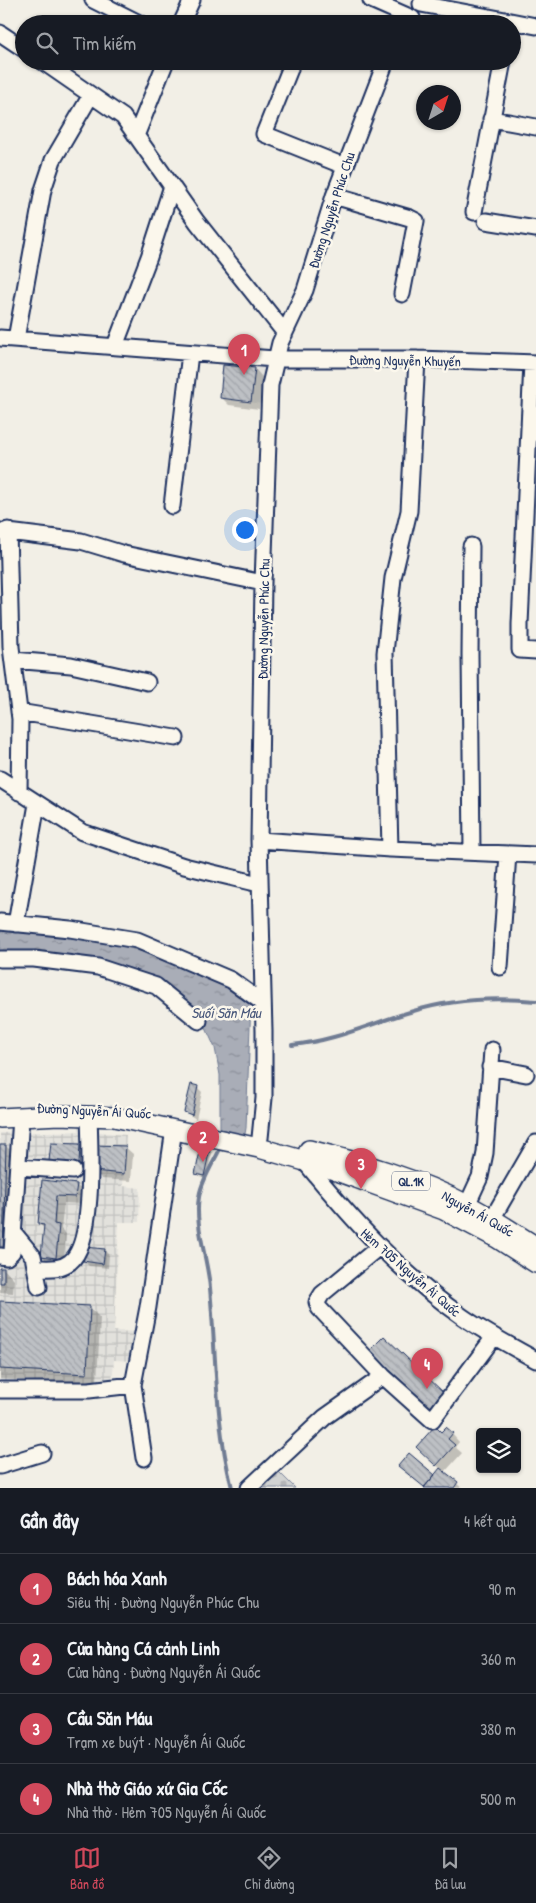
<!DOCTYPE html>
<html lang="vi">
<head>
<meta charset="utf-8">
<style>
  body { margin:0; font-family:"Patrick Hand",sans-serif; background:#242831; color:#f1f3f6 }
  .controls { position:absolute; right:15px; bottom:15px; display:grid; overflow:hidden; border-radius:5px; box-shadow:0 1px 4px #0004 }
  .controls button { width:45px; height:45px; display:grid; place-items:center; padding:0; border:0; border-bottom:1px solid #363941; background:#171b24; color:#f1f3f6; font:25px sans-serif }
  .compass { position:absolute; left:416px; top:85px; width:45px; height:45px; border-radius:50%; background:#171b24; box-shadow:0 1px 4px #0004; rotate:39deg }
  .you { position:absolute; left:244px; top:529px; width:18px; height:18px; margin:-12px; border:4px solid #fff; border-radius:50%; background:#1a73e8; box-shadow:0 0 0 8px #1a73e833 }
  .badge { display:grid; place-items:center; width:32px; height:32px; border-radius:50%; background:#d1495b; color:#fff; font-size:16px; font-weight:700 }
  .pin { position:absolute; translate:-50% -41px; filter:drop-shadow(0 1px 2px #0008) }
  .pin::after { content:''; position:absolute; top:26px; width:18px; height:15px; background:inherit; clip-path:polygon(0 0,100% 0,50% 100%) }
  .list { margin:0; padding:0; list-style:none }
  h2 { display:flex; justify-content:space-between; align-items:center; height:65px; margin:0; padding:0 20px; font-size:21px }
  h2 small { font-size:16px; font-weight:400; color:#9ea1a6 }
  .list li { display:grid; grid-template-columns:32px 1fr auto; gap:15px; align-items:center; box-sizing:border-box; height:70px; padding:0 20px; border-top:1px solid #363941 }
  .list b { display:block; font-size:19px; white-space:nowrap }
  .list p { margin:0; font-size:16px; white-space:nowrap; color:#9ea1a6 }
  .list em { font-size:16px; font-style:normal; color:#9ea1a6 }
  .icon { flex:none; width:28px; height:28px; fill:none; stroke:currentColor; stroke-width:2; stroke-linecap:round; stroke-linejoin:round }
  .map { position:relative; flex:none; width:536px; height:1488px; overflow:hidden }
  .search { position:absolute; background:#171b24; box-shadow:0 1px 4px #0004; left:15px; right:15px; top:15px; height:55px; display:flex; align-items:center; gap:12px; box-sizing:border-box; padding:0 18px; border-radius:28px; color:#9ea1a6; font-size:19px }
  .sheet { height:345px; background:#171b24 }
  nav { display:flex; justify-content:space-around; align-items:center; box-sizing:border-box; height:70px; border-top:1px solid #363941; background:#171b24; font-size:14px; color:#9ea1a6 }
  nav a { display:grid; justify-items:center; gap:2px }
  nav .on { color:#d1495b }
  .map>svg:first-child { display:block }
  .built { fill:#e2e1dc }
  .industrial { fill:url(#industrial-grid) }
  .cemetery { fill:url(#cemetery-stones); stroke:#768198 }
  .water { fill:url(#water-ripples); stroke:#707b93 }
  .shadow { fill:#0003 }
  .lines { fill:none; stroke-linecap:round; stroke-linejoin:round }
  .stream { stroke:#707b93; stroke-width:4 }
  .building { fill:url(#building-back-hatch); stroke:#1b2f5e }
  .minor-casing { stroke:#1b2f5e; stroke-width:19 }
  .major-casing { stroke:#1b2f5e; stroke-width:22 }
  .minor { stroke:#fbf7ec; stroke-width:15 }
  .major { stroke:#fbf7ec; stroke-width:19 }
  .labels { text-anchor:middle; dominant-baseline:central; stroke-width:5; stroke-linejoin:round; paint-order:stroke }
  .shield { fill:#fbf7ec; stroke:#5e6b89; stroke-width:1 }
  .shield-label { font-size:12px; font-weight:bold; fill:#1b2f5e }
  .street-label { font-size:14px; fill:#1b2f5e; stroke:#fbf7ec }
  .water-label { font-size:15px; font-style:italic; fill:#465579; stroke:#fbf7ec }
</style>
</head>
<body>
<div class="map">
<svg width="536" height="1488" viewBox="0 0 536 1488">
  <defs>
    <pattern id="industrial-grid" width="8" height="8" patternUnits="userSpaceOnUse" patternTransform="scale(1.25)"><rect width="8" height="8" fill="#e2e1dc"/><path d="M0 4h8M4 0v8" fill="none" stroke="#c1c1bf"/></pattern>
    <pattern id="cemetery-stones" width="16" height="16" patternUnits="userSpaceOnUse" patternTransform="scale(1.25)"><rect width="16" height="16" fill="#d2d3d2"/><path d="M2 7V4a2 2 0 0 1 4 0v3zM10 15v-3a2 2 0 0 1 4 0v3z" fill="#b4b5b7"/></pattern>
    <pattern id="water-ripples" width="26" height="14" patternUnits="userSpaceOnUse" patternTransform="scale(1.25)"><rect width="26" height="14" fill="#a9adb7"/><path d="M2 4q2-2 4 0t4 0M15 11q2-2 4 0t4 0" fill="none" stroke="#898d98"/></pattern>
    <pattern id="building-back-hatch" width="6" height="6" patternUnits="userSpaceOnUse" patternTransform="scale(1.25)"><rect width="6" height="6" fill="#bdc0c4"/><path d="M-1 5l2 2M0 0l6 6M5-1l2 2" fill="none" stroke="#a2a5ab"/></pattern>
  </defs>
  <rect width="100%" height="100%" fill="#f2efe6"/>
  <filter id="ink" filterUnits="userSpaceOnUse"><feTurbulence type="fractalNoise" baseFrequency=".02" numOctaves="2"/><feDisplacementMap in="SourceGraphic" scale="10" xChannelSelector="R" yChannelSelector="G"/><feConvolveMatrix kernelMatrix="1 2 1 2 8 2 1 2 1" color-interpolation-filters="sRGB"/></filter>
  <g filter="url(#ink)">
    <!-- built -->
    <path class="built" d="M 223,360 L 268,363 L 262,404 L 220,398 Z"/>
    <!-- industrial -->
    <path class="industrial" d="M 90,1131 L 126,1135 L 123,1186 L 140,1188 L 139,1222 L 119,1222 L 114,1331 L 138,1332 L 133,1361 L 114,1360 L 112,1383 L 0,1386 L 0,1133 Z"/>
    <!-- cemetery -->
    <path class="cemetery" d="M 276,1469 L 295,1488 L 255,1488 Z"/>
    <!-- water -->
    <path class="water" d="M 0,926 L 135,945 L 228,983 L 251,1001 L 246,1128 L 242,1151 L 220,1149 L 220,1075 L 215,1048 L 202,1019 L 158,983 L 0,954 Z"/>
    <!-- shadow -->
    <path class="shadow" d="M 255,369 L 262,377 L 259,409 L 229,405 L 222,398 Z
      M 197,1087 L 202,1092 L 196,1119 L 185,1112 Z
      M 52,1144 L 80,1145 L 85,1150 L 83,1169 L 56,1166 L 51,1161 Z
      M 0,1146 L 6,1146 L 16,1156 L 13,1261 L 0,1261 Z
      M 125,1147 L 133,1154 L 131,1181 L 102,1179 L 94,1171 Z
      M 210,1150 L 212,1153 L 206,1178 L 199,1176 L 197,1174 Z
      M 43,1182 L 76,1185 L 84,1192 L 83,1204 L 64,1203 L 61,1229 L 66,1234 L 63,1265 L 50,1264 L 42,1256 L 45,1229 L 39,1224 Z
      M 104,1250 L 109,1255 L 108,1268 L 89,1266 L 84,1261 Z
      M 0,1269 L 4,1269 L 14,1280 L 13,1293 L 0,1292 Z
      M 0,1303 L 90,1308 L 100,1318 L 97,1384 L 0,1379 Z
      M 381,1361 L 443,1394 L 440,1418 Z
      M 442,1434 L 452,1434 L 459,1442 L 455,1447 L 462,1453 L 444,1473 L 462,1488 L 425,1488 L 405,1471 L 435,1476 L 441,1469 L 425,1455 Z"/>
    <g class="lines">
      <!-- stream -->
      <path class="stream" d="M 292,1045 C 335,1041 369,1024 410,1012 C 451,999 493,997 536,1001
        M 222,1145 C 214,1162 202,1179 199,1197 C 194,1224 208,1260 210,1288 C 216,1354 215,1423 232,1488"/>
    </g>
    <!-- building -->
    <path class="building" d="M 223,365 L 255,368 L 251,402 L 220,398 Z
      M 191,1084 L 198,1086 L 192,1115 L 184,1112 Z
      M 51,1143 L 80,1144 L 79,1164 L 49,1161 Z
      M 0,1145 L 6,1145 L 3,1252 L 0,1252 Z
      M 94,1145 L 126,1146 L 124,1174 L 93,1171 Z
      M 201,1147 L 210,1149 L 204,1176 L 195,1174 Z
      M 42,1180 L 77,1184 L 75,1197 L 56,1196 L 54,1224 L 59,1225 L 56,1258 L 41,1256 L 44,1225 L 38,1224 Z
      M 84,1247 L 105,1249 L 103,1264 L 83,1261 Z
      M 0,1268 L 4,1268 L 4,1283 L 0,1283 Z
      M 0,1301 L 90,1306 L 87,1374 L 0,1369 Z
      M 384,1336 L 444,1393 L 429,1408 L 369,1351 Z
      M 435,1426 L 441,1432 L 446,1427 L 453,1433 L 448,1439 L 455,1445 L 436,1466 L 416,1447 Z
      M 409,1453 L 435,1475 L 424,1487 L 398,1466 Z
      M 440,1468 L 458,1482 L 454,1488 L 424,1488 Z"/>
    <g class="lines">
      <!-- minor casing -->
      <g class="minor-casing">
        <path id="minor" d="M 93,0 L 141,24
          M 371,0 L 412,18
          M 421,4 L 536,26
          M 181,24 L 192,0
          M 0,33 L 24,49
          M 42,61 L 123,117 L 197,222 L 285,333
          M 290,69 L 264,134 L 344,166
          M 491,119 L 536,127
          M 136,136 L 166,61
          M 334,196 L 410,218 L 416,221 L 402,294
          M 474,212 L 503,61
          M 486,221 L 536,229
          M 0,338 L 275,359 L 417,359 L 536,363
          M 16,339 L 43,190 L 53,160 L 91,95
          M 115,346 L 149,257 L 172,186
          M 532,363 L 520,624 L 520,650 L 536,651
          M 172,506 L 190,353
          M 8,530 L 11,647 L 20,719 L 19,792
          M 0,531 L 81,541 L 124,554 L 263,583
          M 471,546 L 470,654 L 472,852
          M 13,660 L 71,665 L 147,682
          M 19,712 L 176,738
          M 0,779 L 82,832 L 184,866 L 259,884
          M 259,840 L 390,849 L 536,855
          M 390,849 L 385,653 L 393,578 L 409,511 L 417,359
          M 0,922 L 70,929 L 137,940 L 231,980 L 263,1003
          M 16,924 L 37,804
          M 0,959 L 34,959 L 98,967 L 156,986 L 199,1021
          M 500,967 L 508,854
          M 490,1067 L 526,1074
          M 260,1138 L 264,1098 L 264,1031 L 259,840 L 263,583 L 270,385 L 280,343 L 305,290 L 334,196 L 386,61
          M 305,1162 C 352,1220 401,1274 463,1317 C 486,1333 511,1346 536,1360
          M 19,1167 L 73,1171
          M 467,1205 L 480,1177 L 485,1153 L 492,1050
          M 492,1219 L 536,1143
          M 14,1233 L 33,1256 L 39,1287
          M 379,1247 L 322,1294 L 317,1302 L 319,1308 L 383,1376 L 432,1420 L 494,1337
          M 0,1256 L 7,1257 L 12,1252 L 21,1117
          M 36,1268 C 48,1268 60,1270 70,1262 C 95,1243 90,1146 89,1116
          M 0,1390 L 89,1390 L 133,1385
          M 144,1458 L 133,1385 L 148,1307 L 174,1129
          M 0,1466 L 42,1453
          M 249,1488 L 325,1417 L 383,1376"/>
      </g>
      <!-- major casing -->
      <g class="major-casing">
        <path id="major" d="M 0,1118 L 59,1115 L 114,1117 L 259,1148 L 326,1167 L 444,1210 L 497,1238 L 536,1263
          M 309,1150 C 362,1163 418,1179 467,1205 C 491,1217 513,1232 536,1247"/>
      </g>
      <!-- minor -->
      <use href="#minor" class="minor"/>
      <!-- major -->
      <use href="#major" class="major"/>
    </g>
  </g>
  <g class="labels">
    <!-- shield labels -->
    <rect class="shield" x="392" y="1171.5" width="38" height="19" rx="4"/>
    <g class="shield-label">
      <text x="411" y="1181">QL.1K</text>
    </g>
    <!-- street labels -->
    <g class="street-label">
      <text transform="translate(331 210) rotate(-72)">Đường Nguyễn Phúc Chu</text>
      <text transform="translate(405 360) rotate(1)">Đường Nguyễn Khuyến</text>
      <text transform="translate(263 619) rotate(-89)">Đường Nguyễn Phúc Chu</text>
      <text transform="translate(94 1110) rotate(3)">Đường Nguyễn Ái Quốc</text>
      <text transform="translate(478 1213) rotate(29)">Nguyễn Ái Quốc</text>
      <text transform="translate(411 1272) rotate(41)">Hẻm 705 Nguyễn Ái Quốc</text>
    </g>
    <!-- water labels -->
    <g class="water-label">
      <text x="226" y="1012">Suối Săn Máu</text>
    </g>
  </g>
</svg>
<div class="controls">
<button><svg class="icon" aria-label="layers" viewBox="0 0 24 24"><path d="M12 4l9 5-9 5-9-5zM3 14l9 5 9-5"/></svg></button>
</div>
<svg class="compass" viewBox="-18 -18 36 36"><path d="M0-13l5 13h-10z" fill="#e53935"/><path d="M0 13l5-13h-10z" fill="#9ea1a6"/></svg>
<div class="you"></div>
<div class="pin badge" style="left:244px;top:375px">1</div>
<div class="pin badge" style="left:203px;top:1162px">2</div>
<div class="pin badge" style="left:361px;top:1189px">3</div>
<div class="pin badge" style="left:427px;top:1389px">4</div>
<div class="search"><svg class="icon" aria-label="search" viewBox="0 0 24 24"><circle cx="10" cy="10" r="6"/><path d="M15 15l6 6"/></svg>Tìm kiếm</div>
</div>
<section class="sheet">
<h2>Gần đây<small>4 kết quả</small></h2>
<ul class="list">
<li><span class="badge">1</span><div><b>Bách hóa Xanh</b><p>Siêu thị · Đường Nguyễn Phúc Chu</p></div><em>90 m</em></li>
<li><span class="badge">2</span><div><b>Cửa hàng Cá cảnh Linh</b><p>Cửa hàng · Đường Nguyễn Ái Quốc</p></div><em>360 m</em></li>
<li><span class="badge">3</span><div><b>Cầu Săn Máu</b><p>Trạm xe buýt · Nguyễn Ái Quốc</p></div><em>380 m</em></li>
<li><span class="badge">4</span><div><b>Nhà thờ Giáo xứ Gia Cốc</b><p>Nhà thờ · Hẻm 705 Nguyễn Ái Quốc</p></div><em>500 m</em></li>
</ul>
</section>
<nav>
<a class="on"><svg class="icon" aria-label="map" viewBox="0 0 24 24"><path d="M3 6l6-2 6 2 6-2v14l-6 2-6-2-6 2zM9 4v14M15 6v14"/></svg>Bản đồ</a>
<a><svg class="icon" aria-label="directions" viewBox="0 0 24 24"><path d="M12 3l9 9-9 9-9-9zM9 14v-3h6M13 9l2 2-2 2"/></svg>Chỉ đường</a>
<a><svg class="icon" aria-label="saved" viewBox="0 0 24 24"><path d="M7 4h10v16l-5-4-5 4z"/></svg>Đã lưu</a>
</nav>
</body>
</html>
